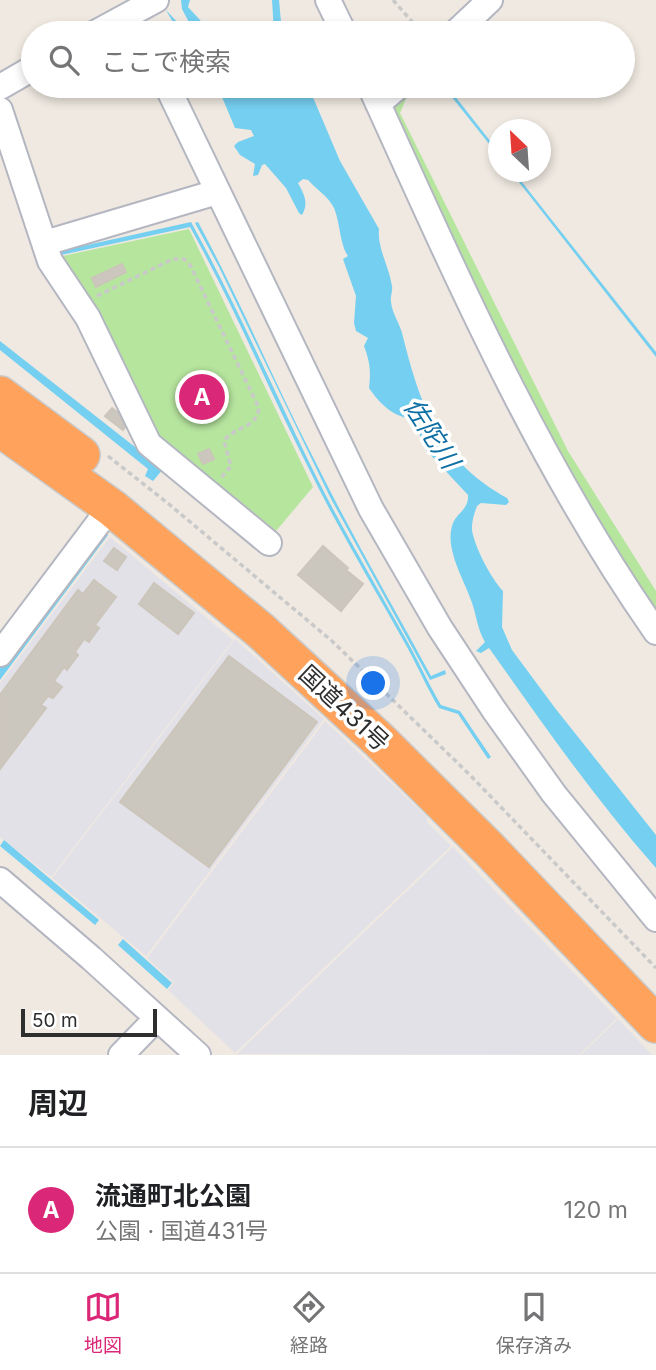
<!DOCTYPE html>
<html lang="ja">
<head>
<meta charset="utf-8">
<style>
  body { margin:0; font-family:Inter,"Noto Sans JP",sans-serif; background:#f2f2f2; color:#202124 }
  .compass { position:absolute; left:488px; top:119px; width:63px; height:63px; border-radius:50%; background:#fff; box-shadow:0 4px 10px #0003; rotate:335deg }
  .scale { position:absolute; left:21px; bottom:18px; width:136px; box-sizing:border-box; padding-left:7px; border:4px solid #2e2e2e; border-top:0; font-size:19px; line-height:24px; white-space:nowrap; color:#2e2e2e; -webkit-text-stroke:5px #fff; paint-order:stroke }
  .you { position:absolute; left:374px; top:684px; width:24px; height:24px; margin:-18px; border:5px solid #fff; border-radius:50%; background:#1a73e8; box-shadow:0 0 0 10px #1a73e833 }
  .badge { display:grid; place-items:center; width:46px; height:46px; border-radius:50%; background:#db2777; color:#fff; font-size:23px; font-weight:700 }
  .pin { position:absolute; translate:-50% -50%; border:4px solid #fff; box-shadow:0 2px 7px #0006 }
  .list { margin:0; padding:0; list-style:none }
  h2 { display:flex; justify-content:space-between; align-items:center; height:91px; margin:0; padding:0 28px; font-size:30px }
  h2 small { font-size:23px; font-weight:400; color:#757577 }
  .list li { display:grid; grid-template-columns:46px 1fr auto; gap:21px; align-items:center; box-sizing:border-box; height:126px; padding:0 28px; border-top:2px solid #e0e0e0 }
  .list b { display:block; font-size:26px; white-space:nowrap }
  .list p { margin:0; font-size:23px; white-space:nowrap; color:#757577 }
  .list em { font-size:23px; font-style:normal; color:#757577 }
  .icon { flex:none; width:38px; height:38px; fill:none; stroke:currentColor; stroke-width:2; stroke-linecap:round; stroke-linejoin:round }
  .map { position:relative; flex:none; width:656px; height:1055px; overflow:hidden }
  .search { position:absolute; background:#fff; box-shadow:0 4px 10px #0003; left:21px; right:21px; top:21px; height:77px; display:flex; align-items:center; gap:18px; box-sizing:border-box; padding:0 24px; border-radius:38px; color:#757577; font-size:26px }
  .sheet { height:217px; background:#fff }
  nav { display:flex; justify-content:space-around; align-items:center; box-sizing:border-box; height:98px; border-top:2px solid #e0e0e0; background:#fff; font-size:19px; color:#757577 }
  nav a { display:grid; justify-items:center; gap:4px }
  nav .on { color:#db2777 }
  .map>svg:first-child { display:block }
  .industrial { fill:#e3e1e8 }
  .green { fill:#b6e59e }
  .water { fill:#75cff0 }
  .building { fill:#cbc7bf; stroke:#cbc5ba; stroke-width:2 }
  .lines { fill:none; stroke-linecap:round; stroke-linejoin:round }
  .minor-casing { stroke:#b4b7c1; stroke-width:28 }
  .highway-casing { stroke:#c9c9c9; stroke-width:40 }
  .path { stroke:#c9c9c9; stroke-width:3.5; stroke-dasharray:5 3.5; stroke-linecap:butt }
  .minor { stroke:#fff; stroke-width:24 }
  .highway { stroke:#ffa35c; stroke-width:37 }
  .labels { text-anchor:middle; dominant-baseline:central; stroke-width:7; stroke-linejoin:round; paint-order:stroke }
  .street-label { font-size:24px; fill:#2e2e2e; stroke:#fff }
  .water-label { font-size:26px; font-style:italic; fill:#0d6fa3; stroke:#fff }
</style>
</head>
<body>
<div class="map">
<svg width="656" height="1055" viewBox="0 0 656 1055">
  <rect width="100%" height="100%" fill="#efe9e1"/>
  <!-- industrial -->
  <path class="industrial" d="M 110,537 L 233,640 L 51,877 L 0,837 L 0,683 Z
    M 235,639 L 324,719 L 146,956 L 52,878 Z
    M 325,721 L 427,817 L 427,822 L 451,846 L 235,1053 L 168,990 L 174,983 L 147,958 Z
    M 453,847 L 617,1018 L 579,1055 L 237,1054 Z
    M 618,1019 L 652,1055 L 581,1055 Z"/>
  <!-- green -->
  <path class="green" d="M 405,86 L 420,86 L 408,94 L 400,113 L 568,451 L 656,591 L 656,626 L 564,481 L 387,103 Z
    M 189,229 L 313,487 L 271,537 L 152,436 L 58,257 Z"/>
  <!-- water -->
  <path class="water" d="M 181,0 L 190,0 L 188,7 L 212,33 L 179,33 L 166,10 L 179,24 L 193,30 L 182,9 Z
    M 272,0 L 279,0 L 282,33 L 274,33 Z
    M 222,86 L 256,86 L 273,90 L 279,86 L 305,86 L 312,95 L 340,161 L 379,229 C 377,248 389,266 392,286 C 393,291 390,296 391,302 C 392,314 401,325 403,337 C 421,408 440,461 507,498 L 509,502 L 506,505 L 481,503 L 477,506 C 474,514 470,526 473,535 C 477,551 491,578 503,591 L 502,627 L 512,650 L 555,708 L 656,835 L 656,868 C 595,799 543,724 489,648 L 481,653 L 476,651 L 485,642 C 478,630 477,619 473,606 C 466,582 443,549 453,523 C 458,512 469,509 468,495 L 426,450 L 413,419 C 393,417 380,404 369,388 C 371,371 370,362 364,346 L 368,338 L 356,331 L 354,323 L 356,296 L 343,259 L 348,256 C 340,245 340,222 334,208 C 328,196 316,189 308,180 L 303,179 L 298,183 C 304,194 309,203 302,215 L 299,213 L 286,188 L 265,164 L 262,165 L 258,175 L 253,176 L 255,164 L 240,155 L 234,146 L 238,142 L 254,136 L 251,130 L 235,128 L 219,90 Z
    M 443,86 L 447,86 L 498,151 L 498,155 Z
    M 511,172 L 514,172 L 656,352 L 656,357 Z
    M 191,222 C 234,300 270,382 309,462 C 338,522 373,580 406,639 C 418,660 428,683 441,705 L 460,711 L 491,757 L 488,759 L 458,714 L 439,708 C 427,688 418,667 407,647 C 373,586 337,527 307,465 C 267,386 233,304 190,227 L 61,255 L 60,251 Z
    M 198,222 C 240,300 274,382 315,461 C 351,534 392,604 431,676 L 445,670 L 446,674 L 430,680 L 330,497 L 219,267 L 195,223 Z
    M 0,341 L 163,469 L 153,481 L 145,476 L 148,469 L 0,350 Z
    M 102,531 L 108,535 L 0,680 L 0,667 Z
    M 4,840 L 99,920 L 95,925 L 0,846 Z
    M 123,939 L 172,983 L 167,989 L 118,945 Z"/>
  <!-- building -->
  <path class="building" d="M 122,264 L 126,272 L 96,287 L 92,278 Z
    M 112,408 L 129,421 L 123,430 L 105,416 Z
    M 209,449 L 214,459 L 203,464 L 198,454 Z
    M 323,546 L 348,568 L 346,570 L 363,584 L 341,611 L 298,575 Z
    M 114,548 L 126,557 L 117,570 L 104,561 Z
    M 94,580 L 116,597 L 95,625 L 99,628 L 89,642 L 84,639 L 75,652 L 78,655 L 67,670 L 64,667 L 54,681 L 62,687 L 53,698 L 48,696 L 41,705 L 46,708 L 0,769 L 0,695 L 78,590 L 83,594 Z
    M 154,583 L 194,613 L 178,634 L 139,604 Z
    M 229,656 L 317,722 L 209,867 L 120,802 Z"/>
  <g class="lines">
    <!-- minor casing -->
    <g class="minor-casing">
      <path id="minor" d="M 328,0 L 344,33
        M 95,33 L 156,0
        M 455,33 L 490,0
        M 167,86 L 371,509 L 440,628 L 494,710 L 554,794 L 656,919
        M 370,86 C 455,273 537,462 656,632
        M 0,87 L 33,68
        M 378,104 L 399,86
        M 0,110 L 50,261 L 88,318 L 149,444 L 269,543
        M 45,243 L 217,192
        M 0,654 L 100,521
        M 0,880 L 91,958 L 198,1055
        M 121,1055 L 157,1018"/>
    </g>
    <!-- highway casing -->
    <g class="highway-casing">
      <path id="highway" d="M 0,395 L 81,455
        M 0,428 L 112,508 L 261,631 L 380,741 L 489,849 L 656,1024"/>
    </g>
    <!-- path -->
    <path class="path" d="M 393,0 L 422,33
      M 97,296 L 173,259 L 184,259 L 190,265 L 259,408 C 257,429 234,426 224,441 L 231,466 L 221,478
      M 108,456 L 170,505 L 332,641 L 469,774 L 656,968"/>
    <!-- minor -->
    <use href="#minor" class="minor"/>
    <!-- highway -->
    <use href="#highway" class="highway"/>
  </g>
  <g class="labels">
    <!-- street labels -->
    <g class="street-label">
      <text transform="translate(344 708) rotate(43)">国道431号</text>
    </g>
    <!-- water labels -->
    <g class="water-label">
      <text transform="translate(432 433) rotate(57)">佐陀川</text>
    </g>
  </g>
</svg>
<svg class="compass" viewBox="-18 -18 36 36"><path d="M0-13l5 13h-10z" fill="#e53935"/><path d="M0 13l5-13h-10z" fill="#757577"/></svg>
<div class="scale">50 m</div>
<div class="you"></div>
<div class="pin badge" style="left:202px;top:397px">A</div>
<div class="search"><svg class="icon" aria-label="search" viewBox="0 0 24 24"><circle cx="10" cy="10" r="6"/><path d="M15 15l6 6"/></svg>ここで検索</div>
</div>
<section class="sheet">
<h2>周辺<small></small></h2>
<ul class="list">
<li><span class="badge">A</span><div><b>流通町北公園</b><p>公園 · 国道431号</p></div><em>120 m</em></li>
</ul>
</section>
<nav>
<a class="on"><svg class="icon" aria-label="map" viewBox="0 0 24 24"><path d="M3 6l6-2 6 2 6-2v14l-6 2-6-2-6 2zM9 4v14M15 6v14"/></svg>地図</a>
<a><svg class="icon" aria-label="directions" viewBox="0 0 24 24"><path d="M12 3l9 9-9 9-9-9zM9 14v-3h6M13 9l2 2-2 2"/></svg>経路</a>
<a><svg class="icon" aria-label="saved" viewBox="0 0 24 24"><path d="M7 4h10v16l-5-4-5 4z"/></svg>保存済み</a>
</nav>
</body>
</html>
